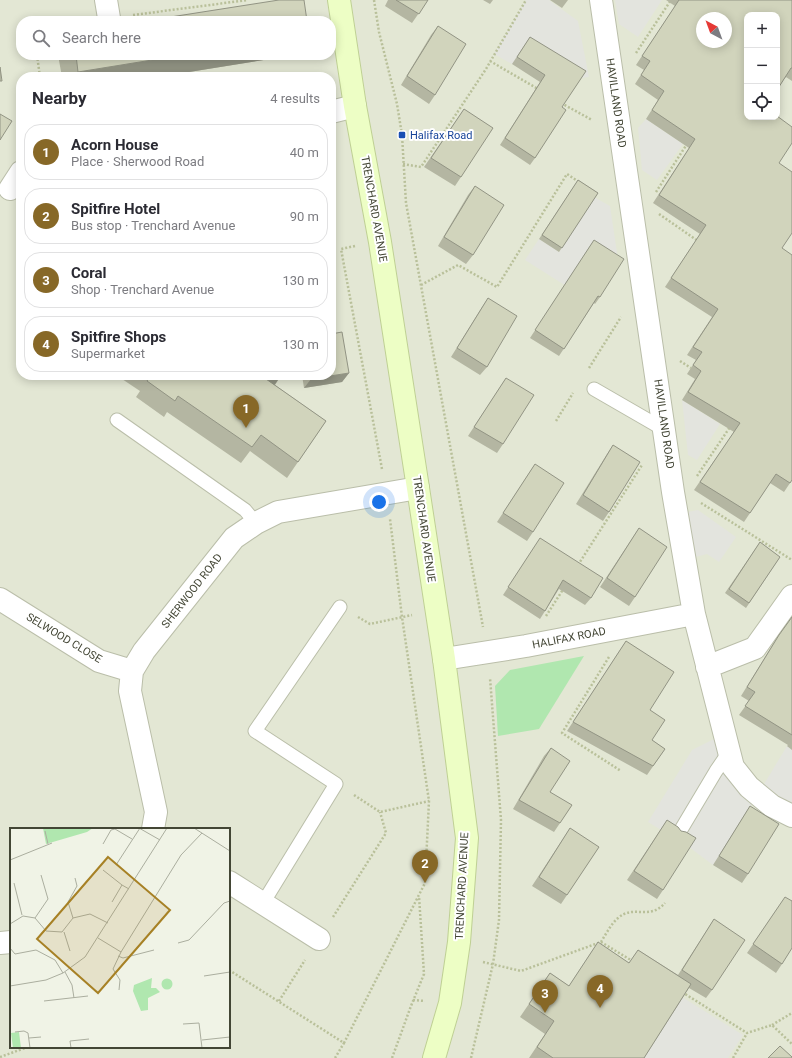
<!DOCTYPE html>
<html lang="en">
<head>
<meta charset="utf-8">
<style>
  body { margin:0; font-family:Roboto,sans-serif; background:#f7f7f7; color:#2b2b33 }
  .controls { position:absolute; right:12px; top:12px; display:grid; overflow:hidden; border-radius:8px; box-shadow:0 2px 10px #0003 }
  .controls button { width:36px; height:36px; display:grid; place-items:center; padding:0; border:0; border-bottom:1px solid #e1e1e2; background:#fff; color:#2b2b33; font:20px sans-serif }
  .compass { position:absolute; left:696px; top:12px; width:36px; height:36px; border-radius:50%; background:#fff; box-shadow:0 2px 10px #0003; rotate:319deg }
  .you { position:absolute; left:379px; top:502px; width:14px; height:14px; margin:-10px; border:3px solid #fff; border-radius:50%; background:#1a73e8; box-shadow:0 0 0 6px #1a73e833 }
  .badge { display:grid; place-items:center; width:26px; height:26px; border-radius:50%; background:#876827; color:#fff; font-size:13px; font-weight:700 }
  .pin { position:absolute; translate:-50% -33px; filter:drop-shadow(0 1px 2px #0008) }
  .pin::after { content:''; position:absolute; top:21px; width:14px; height:12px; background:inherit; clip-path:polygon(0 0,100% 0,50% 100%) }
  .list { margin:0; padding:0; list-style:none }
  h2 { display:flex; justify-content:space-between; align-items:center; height:52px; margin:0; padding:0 16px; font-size:17px }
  h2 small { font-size:13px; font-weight:400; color:#7c7c81 }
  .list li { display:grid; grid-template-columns:26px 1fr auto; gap:12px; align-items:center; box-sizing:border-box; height:56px; margin:0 8px 8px; padding:0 8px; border:1px solid #e1e1e2; border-radius:16px }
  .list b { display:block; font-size:15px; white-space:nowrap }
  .list p { margin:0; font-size:13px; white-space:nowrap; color:#7c7c81 }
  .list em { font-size:13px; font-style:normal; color:#7c7c81 }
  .icon { flex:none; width:22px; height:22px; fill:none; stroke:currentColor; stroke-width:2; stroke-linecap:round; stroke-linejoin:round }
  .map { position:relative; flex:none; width:792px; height:1058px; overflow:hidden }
  .search { position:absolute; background:#fff; box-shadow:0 2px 10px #0003; left:16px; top:16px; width:320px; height:44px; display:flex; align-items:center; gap:10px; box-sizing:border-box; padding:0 14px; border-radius:16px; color:#7c7c81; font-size:15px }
  .panel { position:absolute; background:#fff; box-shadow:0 2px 10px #0003; left:16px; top:72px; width:320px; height:308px; border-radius:16px }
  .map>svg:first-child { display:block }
  .residential { fill:#e3e7d4; fill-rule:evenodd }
  .green { fill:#b0e7af }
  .parking { fill:#e3e4de }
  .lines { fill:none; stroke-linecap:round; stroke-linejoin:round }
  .lane-casing { stroke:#babea9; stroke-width:15 }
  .street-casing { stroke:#babea9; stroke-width:24 }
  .secondary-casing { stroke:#bfd094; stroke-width:24 }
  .path { stroke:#b9c09a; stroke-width:2.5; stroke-dasharray:2 2; stroke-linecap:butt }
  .lane { stroke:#fff; stroke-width:13 }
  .street { stroke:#fff; stroke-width:22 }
  .secondary { stroke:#edfec5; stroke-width:22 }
  .wall { fill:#b4b6a2 }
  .shaded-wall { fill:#929484 }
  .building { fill:#d1d4bc; stroke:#929484; fill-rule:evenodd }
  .transit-dot { fill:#1a4fb4; stroke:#fff; stroke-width:1.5 }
  .labels { text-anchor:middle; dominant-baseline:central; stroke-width:4; stroke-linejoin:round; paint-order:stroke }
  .street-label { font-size:11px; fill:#434635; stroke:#fff }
  .transit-label { font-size:11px; fill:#164399; stroke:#fff; text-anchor:start }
  .inset-road { fill:none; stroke:#abae9f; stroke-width:1 }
  .view { fill:#a78125; fill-opacity:0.15; stroke:#a78125; stroke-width:2 }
  .inset-edge { fill:none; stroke:#434635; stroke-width:2 }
</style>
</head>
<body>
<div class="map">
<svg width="792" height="1058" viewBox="0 0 792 1058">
  <rect width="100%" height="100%" fill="#f0f3e6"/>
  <!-- residential -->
  <path class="residential" d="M 0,0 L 792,0 L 792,1058 L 0,1058 ZM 747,15 L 777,15 L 777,117 L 747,117 ZM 702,18 L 726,18 L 726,42 L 702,42 ZM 21,21 L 331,21 L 331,55 L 21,55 ZM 21,77 L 331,77 L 331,375 L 21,375 ZM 11,829 L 229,829 L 229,1047 L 11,1047 Z"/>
  <!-- green -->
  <path class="green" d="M 584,656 L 539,729 L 498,736 L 495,686 L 510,670 Z"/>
  <!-- parking -->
  <path class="parking" d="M 526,0 L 549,0 L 578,21 L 589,77 L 581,78 L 512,64 L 494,54 Z
    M 615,0 L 662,0 L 638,37 L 619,24 Z
    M 646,119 L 683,144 L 657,180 L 642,170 L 638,128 Z
    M 594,197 L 610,206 L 619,266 L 574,291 L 525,260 L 539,239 L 559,252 Z
    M 682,400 L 720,424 L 697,460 L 688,455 Z
    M 698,510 L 736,537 L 719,562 L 707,554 L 685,560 L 677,514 Z
    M 724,734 L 758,794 L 787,746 L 792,750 L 792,816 L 758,795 L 713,865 L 689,847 L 648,822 L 692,750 Z
    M 682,997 L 743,1035 L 728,1058 L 624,1058 Z"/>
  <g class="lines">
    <!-- lane casing -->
    <g class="lane-casing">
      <path id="lane" d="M 594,389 L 665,430
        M 117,420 L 245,510 L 256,523
        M 679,833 L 716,771 L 729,752
        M 263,903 L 336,784 L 255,731 L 340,607"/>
    </g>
    <!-- street casing -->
    <g class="street-casing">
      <path id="street" d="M 106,0 L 109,18
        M 601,0 L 673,492 L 694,614 L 733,767 L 749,787 L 772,806 L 792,816
        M 331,112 L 355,106
        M 10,189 L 21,172
        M 0,599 L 99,661 L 132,671
        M 444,659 L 526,646 L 694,614
        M 707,667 L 755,648 L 792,596
        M 153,829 L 156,812 L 130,691 L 132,671 L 144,651 L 234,538 L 256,523 L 278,512 L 418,488
        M 229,882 L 319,939
        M 0,943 L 11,942"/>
    </g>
    <!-- secondary casing -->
    <g class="secondary-casing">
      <path id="secondary" d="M 339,0 L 355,106 L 380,242 L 418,488 L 444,659 L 467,838 L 459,942 L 450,1003 L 434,1058"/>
    </g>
    <!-- path -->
    <path class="path" d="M 374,0 L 379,32 L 397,104 L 402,135 L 406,203 L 483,627
      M 133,15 L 248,0
      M 636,53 L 671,0
      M 37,55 L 40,77
      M 490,61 L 538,89
      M 561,103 L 592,120
      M 403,164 L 421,167 L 486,69 L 526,0
      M 656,192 L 687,144
      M 659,214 L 698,241
      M 355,246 L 341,249 L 382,469
      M 421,285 L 458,265 L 497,287 L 567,174 L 579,182
      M 680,361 L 691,368
      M 589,368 L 621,317
      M 556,421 L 573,393
      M 697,476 L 730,427
      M 701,503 L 792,560
      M 578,565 L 642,465
      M 546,616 L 564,588
      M 358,617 L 370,624 L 412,615
      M 609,657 L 562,733 L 621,771
      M 354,795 L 380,812 L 429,801
      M 333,917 L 386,833 L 380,812
      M 601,942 C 606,934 611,924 618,918 C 634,904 649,921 665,903
      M 483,962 L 521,971 L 601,942 L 634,962
      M 229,970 L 344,1043 L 425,883 L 429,801 L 402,617 L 390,519
      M 682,992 L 747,1033 L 772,1025 L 792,1044
      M 413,1000 L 425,1001
      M 279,1001 L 305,960
      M 772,1025 L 792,1013
      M 0,1057 L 28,1047
      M 335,1058 L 344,1043
      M 392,1058 L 411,1006 L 424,974 L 419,896
      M 471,1058 L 493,964 L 499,920 L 501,820 L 490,678
      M 733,1058 L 747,1033"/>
    <!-- lane -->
    <use href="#lane" class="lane"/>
    <!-- street -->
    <use href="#street" class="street"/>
    <!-- secondary -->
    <use href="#secondary" class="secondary"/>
  </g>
  <!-- wall -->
  <path class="wall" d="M 388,0 L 428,0 L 412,23 L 385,6 Z
    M 483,0 L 493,0 L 490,4 Z
    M 550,0 L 568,0 L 562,8 Z
    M 666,0 L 792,0 L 792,81 L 786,77 L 747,117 L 779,163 L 782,248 L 792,480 L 784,492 L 770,483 L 744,522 L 694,490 L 734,432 L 682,400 L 695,379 L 687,374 L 696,360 L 687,355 L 712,317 L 665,287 L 700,234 L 653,203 L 689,148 L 646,119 L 658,100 L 635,84 L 644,70 L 636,65 L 675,6 Z
    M 438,26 L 435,95 L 429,104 L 401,85 L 431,35 Z
    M 530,37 L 562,107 L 535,158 L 530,165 L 500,145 L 540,82 L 512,64 Z
    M 58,55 L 295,55 L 158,77 L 62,77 Z
    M 464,109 L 461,177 L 455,186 L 424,167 Z
    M 578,180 L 598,193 L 559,252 L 539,239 Z
    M 475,186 L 473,255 L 466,264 L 438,246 L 468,195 Z
    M 594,240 L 600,297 L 595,304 L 594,303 L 559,356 L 530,338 Z
    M 488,298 L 487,367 L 480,375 L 451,357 L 482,307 Z
    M 349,373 L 342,382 L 304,388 L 302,375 L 331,375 Z
    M 116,375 L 277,375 L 280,377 L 275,385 L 326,421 L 287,478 L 250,451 L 241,463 L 167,412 L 164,417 L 136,397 L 140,391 Z
    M 506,378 L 503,444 L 497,453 L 468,436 Z
    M 613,445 L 609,512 L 603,521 L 576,504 L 607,454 Z
    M 535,464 L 533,532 L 527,541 L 497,522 Z
    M 639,528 L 635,597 L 629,606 L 600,587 Z
    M 760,542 L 780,557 L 746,608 L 725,593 Z
    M 535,546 L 591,598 L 585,605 L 559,589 L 545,611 L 540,619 L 503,595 Z
    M 792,617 L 792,750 L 787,746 L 788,745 L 739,715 L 749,701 L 741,696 L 773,644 Z
    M 626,641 L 650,710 L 652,740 L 665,749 L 647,775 L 567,731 Z
    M 551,748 L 550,792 L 560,823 L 554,832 L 513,809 L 544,756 Z
    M 750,806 L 748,874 L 742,883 L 713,865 Z
    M 667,820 L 663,890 L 657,899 L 627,880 Z
    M 570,828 L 567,895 L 561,904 L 532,886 Z
    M 779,906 L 782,964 L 776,973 L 747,953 Z
    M 714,919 L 712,990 L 706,998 L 689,988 L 644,1058 L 529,1058 L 545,1034 L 520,1017 L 550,973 L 569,986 L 598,942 L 629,963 L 638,950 L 678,975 Z"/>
  <!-- shaded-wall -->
  <path class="shaded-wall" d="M 183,55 L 295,55 L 158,77 L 74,77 L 78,72 Z
    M 349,373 L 342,382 L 304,388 L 311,379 Z
    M 280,377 L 269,393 L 266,379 Z"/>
  <!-- building -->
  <path class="building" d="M 279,0 L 304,0 L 307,21 L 145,21 Z
    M 396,0 L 428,0 L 419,14 Z
    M 679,0 L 792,0 L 792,68 L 791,68 L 777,90 L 777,15 L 747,15 L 747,117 L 777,117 L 777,116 L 792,127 L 792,143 L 779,163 L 792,172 L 792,233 L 782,248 L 792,255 L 792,480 L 790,483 L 776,474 L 750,513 L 700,482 L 740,423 L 688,392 L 701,371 L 693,365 L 702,352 L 693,347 L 718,309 L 671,278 L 706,225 L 659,195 L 695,139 L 652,110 L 664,91 L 641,75 L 650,61 L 642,56 ZM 702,18 L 726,18 L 726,42 L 702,42 Z
    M 438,26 L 466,44 L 435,95 L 407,76 Z
    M 530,37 L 586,71 L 562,107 L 566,110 L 535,158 L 505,138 L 545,75 L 517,57 Z
    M 76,55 L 183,55 L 78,72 Z
    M 0,67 L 2,81 L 0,81 Z
    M 464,109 L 493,128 L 461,177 L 431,158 Z
    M 0,114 L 12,121 L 0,140 Z
    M 578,180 L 598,193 L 562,248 L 542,235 Z
    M 475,186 L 504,205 L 473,255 L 444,237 Z
    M 594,240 L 624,259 L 600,297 L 598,296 L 564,349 L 535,330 Z
    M 488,298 L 517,316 L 487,367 L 457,348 Z
    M 342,332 L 349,373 L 311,379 L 310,375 L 331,375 L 331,334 Z
    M 151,375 L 277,375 L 280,377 L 266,379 L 326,421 L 298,462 L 261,435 L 252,447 L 178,396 L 175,401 L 147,381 Z
    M 506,378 L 534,395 L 503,444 L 474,427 Z
    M 613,445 L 640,462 L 609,512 L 583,495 Z
    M 535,464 L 564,483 L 533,532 L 503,513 Z
    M 639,528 L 667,547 L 635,597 L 607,578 Z
    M 540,538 L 603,578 L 591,598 L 563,580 L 545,611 L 508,587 Z
    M 760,542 L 780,557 L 749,603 L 729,589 Z
    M 792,617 L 792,735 L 745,706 L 755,692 L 747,687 L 779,635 Z
    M 626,641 L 674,672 L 650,710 L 665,720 L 652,740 L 665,749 L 653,766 L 573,722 Z
    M 551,748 L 570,761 L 550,792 L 572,805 L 560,823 L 519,800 Z
    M 750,806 L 779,824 L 748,874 L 719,856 Z
    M 667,820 L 678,827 L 681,831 L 686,832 L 696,838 L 663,890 L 634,871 Z
    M 570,828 L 599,847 L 567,895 L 539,877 Z
    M 785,897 L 792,901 L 792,948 L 782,964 L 753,944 Z
    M 714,919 L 745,940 L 712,990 L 682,970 Z
    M 598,942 L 629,963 L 638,950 L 691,984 L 644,1058 L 553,1058 L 537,1047 L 554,1021 L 529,1004 L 550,973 L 569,986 Z
    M 780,1046 L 792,1057 L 792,1058 L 768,1058 Z"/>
  <!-- markers -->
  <rect class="transit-dot" x="398" y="131" width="8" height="8" rx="2"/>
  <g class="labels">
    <!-- street labels -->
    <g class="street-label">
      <text transform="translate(616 103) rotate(82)">HAVILLAND ROAD</text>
      <text transform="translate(374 209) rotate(80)">TRENCHARD AVENUE</text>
      <text transform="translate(664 424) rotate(82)">HAVILLAND ROAD</text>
      <text transform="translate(424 529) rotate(82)">TRENCHARD AVENUE</text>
      <text transform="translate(192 591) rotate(-52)">SHERWOOD ROAD</text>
      <text transform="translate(64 638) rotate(31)">SELWOOD CLOSE</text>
      <text transform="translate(569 638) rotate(-11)">HALIFAX ROAD</text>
      <text transform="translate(462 886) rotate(-87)">TRENCHARD AVENUE</text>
    </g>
    <!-- transit labels -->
    <g class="transit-label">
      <text x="410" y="135">Halifax Road</text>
    </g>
  </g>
  <!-- overview -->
  <g transform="translate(10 828)">
    <rect width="220" height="220" fill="#f0f3e6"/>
    <path d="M 33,0 L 83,0 L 77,4 L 36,16 ZM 142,150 L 141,160 L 146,160 L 150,164 L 138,170 L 138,182 L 131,183 L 123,163 L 124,157 ZM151.5 156a5.5 5.5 0 1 1 11 0a5.5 5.5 0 1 1-11 0ZM 9,204 L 11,220 L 3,220 L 1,205 Z" fill="#b0e7af"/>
    <path class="inset-road" d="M 129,0 L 150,12M 184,0 L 220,23M 35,3 L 38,16M 93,16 L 101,2 L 105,1 L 122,11M 0,32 L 42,15M 106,37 L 130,0M 93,42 L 112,57M 4,55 L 12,87M 102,74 L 112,57 L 119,61M 25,90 L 38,71 L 31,47M 63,90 L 58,74 L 67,58 L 65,50M 0,96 L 13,88 L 25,90 L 36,103 L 52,104 L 63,90 L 80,86 L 98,95M 54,104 L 60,123M 88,110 L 111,124M 168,115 L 179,112 L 214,75 L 220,73M 0,120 L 5,126 L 26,122 L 45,132 L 53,145M 108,128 L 113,130 L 144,122M 55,144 L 62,157 L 64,170M 194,148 L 220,144M 0,158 L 36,152 L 53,145 L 75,129 L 157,0M 109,162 L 110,152 L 103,141 L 111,124 L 171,27 L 192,5M 34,173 L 78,168M 173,196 L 189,195 L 192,220M 5,204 L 14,203 L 18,205 L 20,220M 19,210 L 31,209M 192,212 L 220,209M 61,220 L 60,213 L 79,211"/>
    <path class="view" d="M 98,29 L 160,82 L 88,165 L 27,111 Z"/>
    <rect width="220" height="220" class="inset-edge"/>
  </g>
</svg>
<div class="controls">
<button>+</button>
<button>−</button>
<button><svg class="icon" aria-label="locate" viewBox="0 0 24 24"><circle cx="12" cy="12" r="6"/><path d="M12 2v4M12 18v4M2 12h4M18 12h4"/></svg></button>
</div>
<svg class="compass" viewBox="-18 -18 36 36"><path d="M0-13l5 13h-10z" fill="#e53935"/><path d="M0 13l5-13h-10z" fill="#7c7c81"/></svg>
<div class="you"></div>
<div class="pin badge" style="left:246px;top:428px">1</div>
<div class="pin badge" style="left:425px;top:883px">2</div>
<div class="pin badge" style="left:545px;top:1013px">3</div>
<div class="pin badge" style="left:600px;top:1008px">4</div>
<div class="search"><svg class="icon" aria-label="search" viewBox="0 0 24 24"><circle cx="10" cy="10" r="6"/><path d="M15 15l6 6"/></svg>Search here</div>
<section class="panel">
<h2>Nearby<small>4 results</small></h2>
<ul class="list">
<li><span class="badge">1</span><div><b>Acorn House</b><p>Place · Sherwood Road</p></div><em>40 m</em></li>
<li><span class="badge">2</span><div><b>Spitfire Hotel</b><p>Bus stop · Trenchard Avenue</p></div><em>90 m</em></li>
<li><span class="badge">3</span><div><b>Coral</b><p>Shop · Trenchard Avenue</p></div><em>130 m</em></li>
<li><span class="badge">4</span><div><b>Spitfire Shops</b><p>Supermarket</p></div><em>130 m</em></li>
</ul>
</section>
</div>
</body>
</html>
